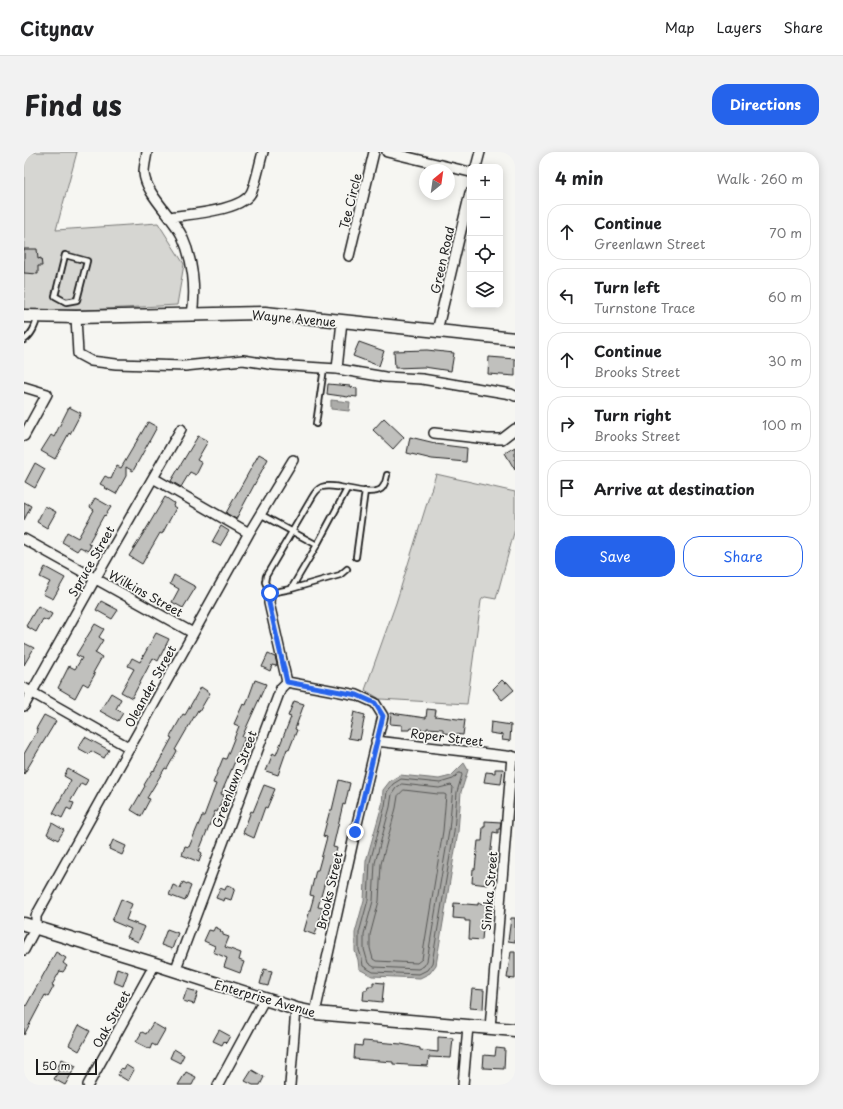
<!DOCTYPE html>
<html lang="en">
<head>
<meta charset="utf-8">
<style>
  body { margin:0; font-family:"Playpen Sans",sans-serif; background:#f2f2f2; color:#202124 }
  .controls { position:absolute; right:12px; top:12px; display:grid; overflow:hidden; border-radius:8px; box-shadow:0 2px 10px #0003 }
  .controls button { width:36px; height:36px; display:grid; place-items:center; padding:0; border:0; border-bottom:1px solid #e0e0e0; background:#fff; color:#202124; font:20px sans-serif }
  .compass { position:absolute; left:395px; top:12px; width:36px; height:36px; border-radius:50%; background:#fff; box-shadow:0 2px 10px #0003; rotate:29deg }
  .scale { position:absolute; left:12px; bottom:10px; width:61px; box-sizing:border-box; padding-left:4px; border:2px solid #1c1c1c; border-top:0; font-size:11px; line-height:14px; white-space:nowrap; color:#1c1c1c; -webkit-text-stroke:3px #f6f6f2; paint-order:stroke }
  .stop { position:absolute; width:12px; height:12px; margin:-9px; border:3px solid #2563eb; border-radius:50%; background:#fff }
  .stop.end { background:#2563eb; border-color:#fff; box-shadow:0 1px 4px #0008 }
  .list { margin:0; padding:0; list-style:none }
  h2 { display:flex; justify-content:space-between; align-items:center; height:52px; margin:0; padding:0 16px; font-size:17px }
  h2 small { font-size:13px; font-weight:400; color:#757577 }
  .list li { display:grid; grid-template-columns:26px 1fr auto; gap:12px; align-items:center; box-sizing:border-box; height:56px; margin:0 8px 8px; padding:0 8px; border:1px solid #e0e0e0; border-radius:16px }
  .list b { display:block; font-size:15px; white-space:nowrap }
  .list p { margin:0; font-size:13px; white-space:nowrap; color:#757577 }
  .list em { font-size:13px; font-style:normal; color:#757577 }
  .actions { display:flex; gap:8px; padding:12px 16px }
  .actions a { flex:1; padding:9px 0; border:1px solid #2563eb; border-radius:16px; text-align:center; font-size:14px; color:#2563eb }
  .actions .main { background:#2563eb; color:#fff }
  .icon { flex:none; width:22px; height:22px; fill:none; stroke:currentColor; stroke-width:2; stroke-linecap:round; stroke-linejoin:round }
  .map { position:relative; flex:none; width:491px; height:933px; overflow:hidden; border-radius:16px }
  header { display:flex; align-items:center; gap:24px; box-sizing:border-box; height:56px; padding:0 20px; background:#fff; border-bottom:1px solid #e0e0e0 }
  header strong { font-size:19px }
  nav { display:flex; gap:22px; margin-inline-start:auto; font-size:14px }
  .intro { display:flex; align-items:center; justify-content:space-between; box-sizing:border-box; height:96px; padding:0 24px }
  h1 { margin:0; font-size:28px }
  .button { padding:10px 18px; border-radius:16px; background:#2563eb; color:#fff; font-size:14px; font-weight:700 }
  main { display:flex; gap:24px; padding:0 24px }
  aside { flex:1; background:#fff; border-radius:16px; box-shadow:0 2px 10px #0003 }
  .map>svg:first-child { display:block }
  .green { fill:#d6d6d2; stroke:#797977 }
  .water { fill:#acaca9; stroke:#727271 }
  .lines { fill:none; stroke-linecap:round; stroke-linejoin:round }
  .shore { stroke:#565654; stroke-width:1 }
  .building { fill:#c0c0bd; stroke:#1c1c1c }
  .lane-casing { stroke:#1c1c1c; stroke-width:8 }
  .street-casing { stroke:#1c1c1c; stroke-width:12 }
  .secondary-casing { stroke:#1c1c1c; stroke-width:15 }
  .lane { stroke:#f6f6f2; stroke-width:4.5 }
  .street { stroke:#f6f6f2; stroke-width:9 }
  .secondary { stroke:#f6f6f2; stroke-width:12 }
  .route { stroke:#2563eb; stroke-width:5 }
  .labels { text-anchor:middle; dominant-baseline:central; stroke-width:3.5; stroke-linejoin:round; paint-order:stroke }
  .street-label { font-size:12px; fill:#1c1c1c; stroke:#f6f6f2 }
</style>
</head>
<body>
<header>
<strong>Citynav</strong>
<nav><a>Map</a><a>Layers</a><a>Share</a></nav>
</header>
<div class="intro"><h1>Find us</h1><a class="button">Directions</a></div>
<main>
<div class="map">
<svg width="491" height="933" viewBox="0 0 491 933">
  <rect width="100%" height="100%" fill="#f6f6f2"/>
  <filter id="ink" filterUnits="userSpaceOnUse"><feTurbulence type="fractalNoise" baseFrequency=".025" numOctaves="2"/><feDisplacementMap in="SourceGraphic" scale="8" xChannelSelector="R" yChannelSelector="G"/><feConvolveMatrix kernelMatrix="1 2 1 2 8 2 1 2 1" color-interpolation-filters="sRGB"/></filter>
  <g filter="url(#ink)">
    <!-- green -->
    <path class="green" d="M 0,0 L 53,0 L 32,78 L 134,71 L 160,112 L 153,153 L 63,158 L 0,158 Z
      M 412,322 L 491,340 L 491,377 L 472,447 L 461,445 L 458,447 L 457,449 L 443,552 L 356,547 L 341,538 L 372,451 Z"/>
    <!-- water -->
    <path class="water" d="M 307,248 L 326,250 L 325,259 L 307,257 Z
      M 440,611 L 444,618 L 437,640 L 434,680 L 412,813 L 406,821 L 396,826 L 348,824 L 335,817 L 334,808 L 331,799 L 331,781 L 340,748 L 342,709 L 358,653 L 359,638 L 366,629 L 376,623 L 415,627 L 427,624 Z"/>
    <g class="lines">
      <!-- shore -->
      <path class="shore" d="M 435,621 L 437,621 L 438,623 L 433,640 L 430,680 L 408,811 L 403,818 L 395,822 L 349,820 L 339,814 L 338,807 L 335,798 L 335,781 L 344,748 L 346,710 L 361,654 L 363,640 L 369,632 L 377,627 L 416,631 L 429,627 Z
        M 378,632 L 415,636 L 427,633 L 429,635 L 425,679 L 403,809 L 400,814 L 394,817 L 350,815 L 344,811 L 340,797 L 340,782 L 349,749 L 351,711 L 366,655 L 368,642 L 372,636 Z
        M 380,638 L 414,642 L 420,642 L 422,643 L 419,679 L 398,807 L 393,811 L 352,809 L 349,807 L 346,796 L 346,783 L 355,749 L 357,712 L 372,656 L 374,644 Z"/>
    </g>
    <!-- building -->
    <path class="building" d="M 0,97 L 13,97 L 14,107 L 17,106 L 18,114 L 14,114 L 14,122 L 0,121 Z
      M 335,190 L 360,199 L 355,214 L 329,204 Z
      M 403,198 L 430,201 L 427,219 L 400,215 L 371,216 L 370,199 Z
      M 465,205 L 491,207 L 491,224 L 464,222 Z
      M 304,232 L 326,234 L 326,235 L 333,236 L 333,245 L 325,244 L 324,245 L 303,242 Z
      M 45,255 L 57,261 L 46,282 L 45,281 L 31,307 L 17,299 L 27,283 L 30,285 Z
      M 360,266 L 380,285 L 369,297 L 349,278 Z
      M 124,270 L 133,275 L 109,319 L 102,315 L 102,324 L 92,342 L 81,336 L 82,335 L 76,332 L 81,324 L 87,327 L 93,314 L 97,316 Z
      M 174,284 L 184,289 L 173,308 L 178,311 L 172,323 L 166,320 L 157,335 L 147,329 Z
      M 386,285 L 411,291 L 411,292 L 443,296 L 442,310 L 408,307 L 383,301 Z
      M 491,295 L 491,318 L 481,301 Z
      M 235,302 L 244,307 L 212,367 L 202,361 Z
      M 11,311 L 21,317 L 11,336 L 1,330 Z
      M 141,345 L 150,351 L 149,354 L 152,356 L 138,382 L 136,381 L 118,412 L 105,404 L 124,374 Z
      M 71,346 L 87,355 L 81,364 L 80,363 L 64,392 L 67,393 L 64,399 L 56,395 L 53,399 L 38,390 L 43,380 L 54,386 L 70,358 L 66,355 Z
      M 0,350 L 7,354 L 0,368 Z
      M 21,354 L 32,360 L 23,376 L 13,370 Z
      M 197,374 L 205,379 L 196,394 L 188,390 Z
      M 21,415 L 41,426 L 29,447 L 19,442 L 26,430 L 16,425 Z
      M 150,423 L 172,435 L 159,456 L 148,450 L 155,437 L 146,432 Z
      M 77,449 L 94,458 L 88,467 L 72,458 Z
      M 14,454 L 28,462 L 24,469 L 19,467 L 12,480 L 2,474 Z
      M 71,472 L 80,477 L 75,485 L 79,488 L 71,501 L 78,505 L 69,521 L 71,522 L 64,534 L 59,531 L 51,546 L 34,536 L 45,514 L 51,517 L 58,506 L 52,503 Z
      M 132,481 L 145,487 L 134,509 L 129,506 L 108,546 L 97,540 L 110,517 L 104,514 L 108,506 L 116,510 Z
      M 0,491 L 10,496 L 0,513 Z
      M 244,502 L 251,505 L 253,512 L 252,514 L 248,513 L 246,519 L 238,515 Z
      M 231,528 L 242,532 L 218,585 L 221,586 L 197,642 L 200,643 L 193,660 L 191,659 L 175,699 L 178,701 L 175,710 L 158,703 L 161,694 L 165,695 L 178,664 L 180,664 L 192,632 L 189,631 L 199,606 L 202,607 L 215,574 L 210,572 L 219,552 L 222,553 Z
      M 478,528 L 481,531 L 483,530 L 490,538 L 478,548 L 469,537 Z
      M 177,535 L 186,541 L 175,560 L 174,558 L 151,598 L 153,599 L 143,617 L 141,616 L 123,646 L 126,647 L 117,664 L 107,658 L 121,634 L 120,633 L 129,618 L 130,619 L 148,586 L 146,585 L 159,562 L 161,563 Z
      M 87,541 L 97,547 L 92,557 L 99,561 L 94,569 L 76,559 Z
      M 270,549 L 280,552 L 271,577 L 273,578 L 265,598 L 263,597 L 254,623 L 242,619 L 249,601 L 252,603 L 267,565 L 264,564 Z
      M 403,557 L 412,558 L 411,564 L 441,568 L 439,583 L 419,581 L 419,577 L 403,576 L 403,578 L 386,576 L 385,578 L 378,578 L 378,573 L 366,572 L 367,561 L 402,566 Z
      M 330,560 L 341,563 L 336,588 L 324,586 Z
      M 20,563 L 32,569 L 0,622 L 0,602 L 14,578 L 12,577 Z
      M 467,570 L 487,573 L 486,589 L 478,588 L 479,583 L 466,581 Z
      M 61,585 L 85,598 L 80,606 L 67,599 L 65,602 L 54,596 Z
      M 44,617 L 64,628 L 61,633 L 57,631 L 46,650 L 50,651 L 47,658 L 43,656 L 38,666 L 29,661 L 47,628 L 40,624 Z
      M 471,617 L 479,617 L 477,632 L 460,630 L 462,620 L 471,621 Z
      M 315,628 L 326,631 L 321,653 L 319,652 L 309,695 L 313,696 L 309,713 L 306,712 L 294,755 L 299,756 L 291,783 L 280,779 L 290,744 L 286,743 L 292,718 L 294,718 L 303,685 L 299,684 L 306,658 L 308,658 Z
      M 240,633 L 251,637 L 243,656 L 241,655 L 230,686 L 219,681 L 227,659 L 229,660 Z
      M 461,669 L 477,670 L 476,677 L 474,677 L 474,681 L 469,680 L 463,733 L 448,731 L 449,717 L 451,717 L 454,689 L 458,689 L 459,675 L 461,675 Z
      M 28,671 L 40,678 L 34,688 L 23,682 Z
      M 89,688 L 102,694 L 98,703 L 85,697 Z
      M 159,730 L 167,734 L 161,749 L 145,743 L 149,733 L 156,736 Z
      M 203,733 L 211,736 L 207,748 L 201,746 L 200,749 L 192,746 L 196,736 L 201,738 Z
      M 97,747 L 108,752 L 102,768 L 121,775 L 114,790 L 103,785 L 107,777 L 88,769 Z
      M 430,751 L 454,753 L 454,751 L 465,752 L 464,763 L 460,763 L 458,788 L 445,787 L 446,769 L 441,769 L 441,767 L 429,766 Z
      M 487,766 L 491,766 L 491,790 L 484,789 Z
      M 191,775 L 197,778 L 196,779 L 199,781 L 199,783 L 205,785 L 201,795 L 217,801 L 215,808 L 220,810 L 216,821 L 200,815 L 203,806 L 189,800 L 191,794 L 180,789 L 185,778 L 189,779 Z
      M 143,777 L 154,781 L 148,797 L 137,793 Z
      M 32,800 L 42,806 L 39,811 L 43,814 L 39,820 L 36,819 L 28,833 L 30,834 L 24,845 L 21,843 L 0,883 L 0,853 L 2,854 Z
      M 487,800 L 491,800 L 491,827 L 483,826 Z
      M 93,816 L 104,820 L 99,834 L 89,830 Z
      M 240,817 L 248,819 L 244,834 L 236,832 Z
      M 349,830 L 360,831 L 358,850 L 339,848 L 340,838 L 343,838 L 344,834 L 349,834 Z
      M 163,837 L 174,840 L 170,852 L 159,849 Z
      M 448,837 L 460,838 L 459,857 L 446,856 Z
      M 129,871 L 141,878 L 132,894 L 128,892 L 126,897 L 112,890 L 118,880 L 122,882 Z
      M 55,873 L 66,879 L 55,899 L 45,893 Z
      M 195,878 L 206,884 L 202,891 L 200,889 L 198,893 L 189,889 Z
      M 414,885 L 429,886 L 427,906 L 405,905 L 404,914 L 384,913 L 369,912 L 369,910 L 330,907 L 331,893 L 338,894 L 339,889 L 377,892 L 396,896 L 396,898 L 414,900 Z
      M 472,896 L 481,897 L 480,917 L 459,916 L 460,903 L 471,904 Z
      M 150,897 L 160,903 L 156,911 L 146,906 Z
      M 38,907 L 52,914 L 41,933 L 30,927 L 35,918 L 33,916 Z
      M 102,913 L 110,918 L 104,929 L 94,923 L 97,916 L 100,917 Z
      M 228,918 L 240,925 L 236,933 L 229,933 L 221,929 Z
      M 162,920 L 172,925 L 168,933 L 154,933 Z"/>
    <g class="lines">
      <!-- lane casing -->
      <g class="lane-casing">
        <path id="lane" d="M 41,103 L 63,109 L 53,148 L 42,150 L 31,144 Z
          M 0,188 C 8,183 11,174 14,165
          M 292,272 L 300,216
          M 236,362 L 293,393
          M 332,405 L 341,339
          M 323,417 L 316,423 L 267,437 L 246,441 L 241,430 L 242,424 L 286,349 C 289,344 292,337 298,335 C 312,330 344,346 357,337 C 361,334 362,328 363,323
          M 267,437 L 293,393 L 323,337"/>
      </g>
      <!-- street casing -->
      <g class="street-casing">
        <path id="street" d="M 123,0 C 122,7 120,14 120,21 C 121,41 149,65 158,84 C 169,108 172,137 168,163
          M 363,0 L 446,20
          M 452,15 L 456,0
          M 146,65 C 166,62 220,59 228,39 C 233,27 235,13 239,0
          M 325,104 L 350,0
          M 52,165 L 54,202 L 67,209 L 92,212 L 161,214 L 219,208 L 251,213 L 313,217 L 361,225 L 398,227 L 487,242 L 491,244
          M 413,179 L 446,41
          M 313,217 L 318,169
          M 0,235 L 23,242 L 0,284
          M 410,281 L 463,287 L 478,287 L 491,277
          M 129,326 L 225,381
          M 0,387 L 169,481
          M 246,441 L 245,451 L 263,530
          M 263,530 L 333,543 L 351,551 L 359,564 L 331,680 L 291,861
          M 0,536 L 106,596
          M 0,554 L 71,427 L 157,277
          M 352,589 L 491,605
          M 0,798 L 12,775 L 12,764 L 225,381 L 269,308
          M 151,819 L 257,536 L 263,530
          M 466,876 L 488,604
          M 64,933 L 131,812
          M 194,933 L 240,848
          M 266,933 L 272,857
          M 439,933 L 444,874"/>
      </g>
      <!-- secondary casing -->
      <g class="secondary-casing">
        <path id="secondary" d="M 0,164 L 52,165 L 241,161 L 491,187
          M 0,772 L 131,812 L 272,857 L 291,861 L 491,878"/>
      </g>
      <!-- lane -->
      <use href="#lane" class="lane"/>
      <!-- street -->
      <use href="#street" class="street"/>
      <!-- secondary -->
      <use href="#secondary" class="secondary"/>
    </g>
  </g>
  <g class="lines" filter="url(#ink)">
    <!-- route -->
    <path class="route" d="M 246,441 L 245,451 L 263,530 L 333,543 L 351,551 L 359,564 L 331,680"/>
  </g>
  <g class="labels">
    <!-- street labels -->
    <g class="street-label">
      <text transform="translate(326 49) rotate(-76)">Tee Circle</text>
      <text transform="translate(418 108) rotate(-77)">Green Road</text>
      <text transform="translate(270 166) rotate(5)">Wayne Avenue</text>
      <text transform="translate(67 409) rotate(-60)">Spruce Street</text>
      <text transform="translate(122 441) rotate(29)">Wilkins Street</text>
      <text transform="translate(126 534) rotate(-61)">Oleander Street</text>
      <text transform="translate(423 585) rotate(7)">Roper Street</text>
      <text transform="translate(210 627) rotate(-69)">Greenlawn Street</text>
      <text transform="translate(305 739) rotate(-77)">Brooks Street</text>
      <text transform="translate(465 739) rotate(-85)">Sinnka Street</text>
      <text transform="translate(241 846) rotate(16)">Enterprise Avenue</text>
      <text transform="translate(87 867) rotate(-61)">Oak Street</text>
    </g>
  </g>
</svg>
<div class="controls">
<button>+</button>
<button>−</button>
<button><svg class="icon" aria-label="locate" viewBox="0 0 24 24"><circle cx="12" cy="12" r="6"/><path d="M12 2v4M12 18v4M2 12h4M18 12h4"/></svg></button>
<button><svg class="icon" aria-label="layers" viewBox="0 0 24 24"><path d="M12 4l9 5-9 5-9-5zM3 14l9 5 9-5"/></svg></button>
</div>
<svg class="compass" viewBox="-18 -18 36 36"><path d="M0-13l5 13h-10z" fill="#e53935"/><path d="M0 13l5-13h-10z" fill="#757577"/></svg>
<div class="scale">50 m</div>
<div class="stop" style="left:246px;top:441px"></div>
<div class="stop end" style="left:331px;top:680px"></div>
</div>
<aside>
<h2>4 min<small>Walk · 260 m</small></h2>
<ul class="list">
<li><svg class="icon" aria-label="ahead" viewBox="0 0 24 24"><path d="M12 20V5M6 11l6-6 6 6"/></svg><div><b>Continue</b><p>Greenlawn Street</p></div><em>70 m</em></li>
<li><svg class="icon" aria-label="left" viewBox="0 0 24 24"><path d="M17 20v-9H6M10 6l-5 5 5 5"/></svg><div><b>Turn left</b><p>Turnstone Trace</p></div><em>60 m</em></li>
<li><svg class="icon" aria-label="ahead" viewBox="0 0 24 24"><path d="M12 20V5M6 11l6-6 6 6"/></svg><div><b>Continue</b><p>Brooks Street</p></div><em>30 m</em></li>
<li><svg class="icon" aria-label="right" viewBox="0 0 24 24"><path d="M7 20v-9h11M14 6l5 5-5 5"/></svg><div><b>Turn right</b><p>Brooks Street</p></div><em>100 m</em></li>
<li><svg class="icon" aria-label="arrive" viewBox="0 0 24 24"><path d="M6 21V4h12l-3 4 3 4H6"/></svg><div><b>Arrive at destination</b></div></li>
</ul>
<div class="actions"><a class="main">Save</a><a>Share</a></div>
</aside>
</main>
</body>
</html>
